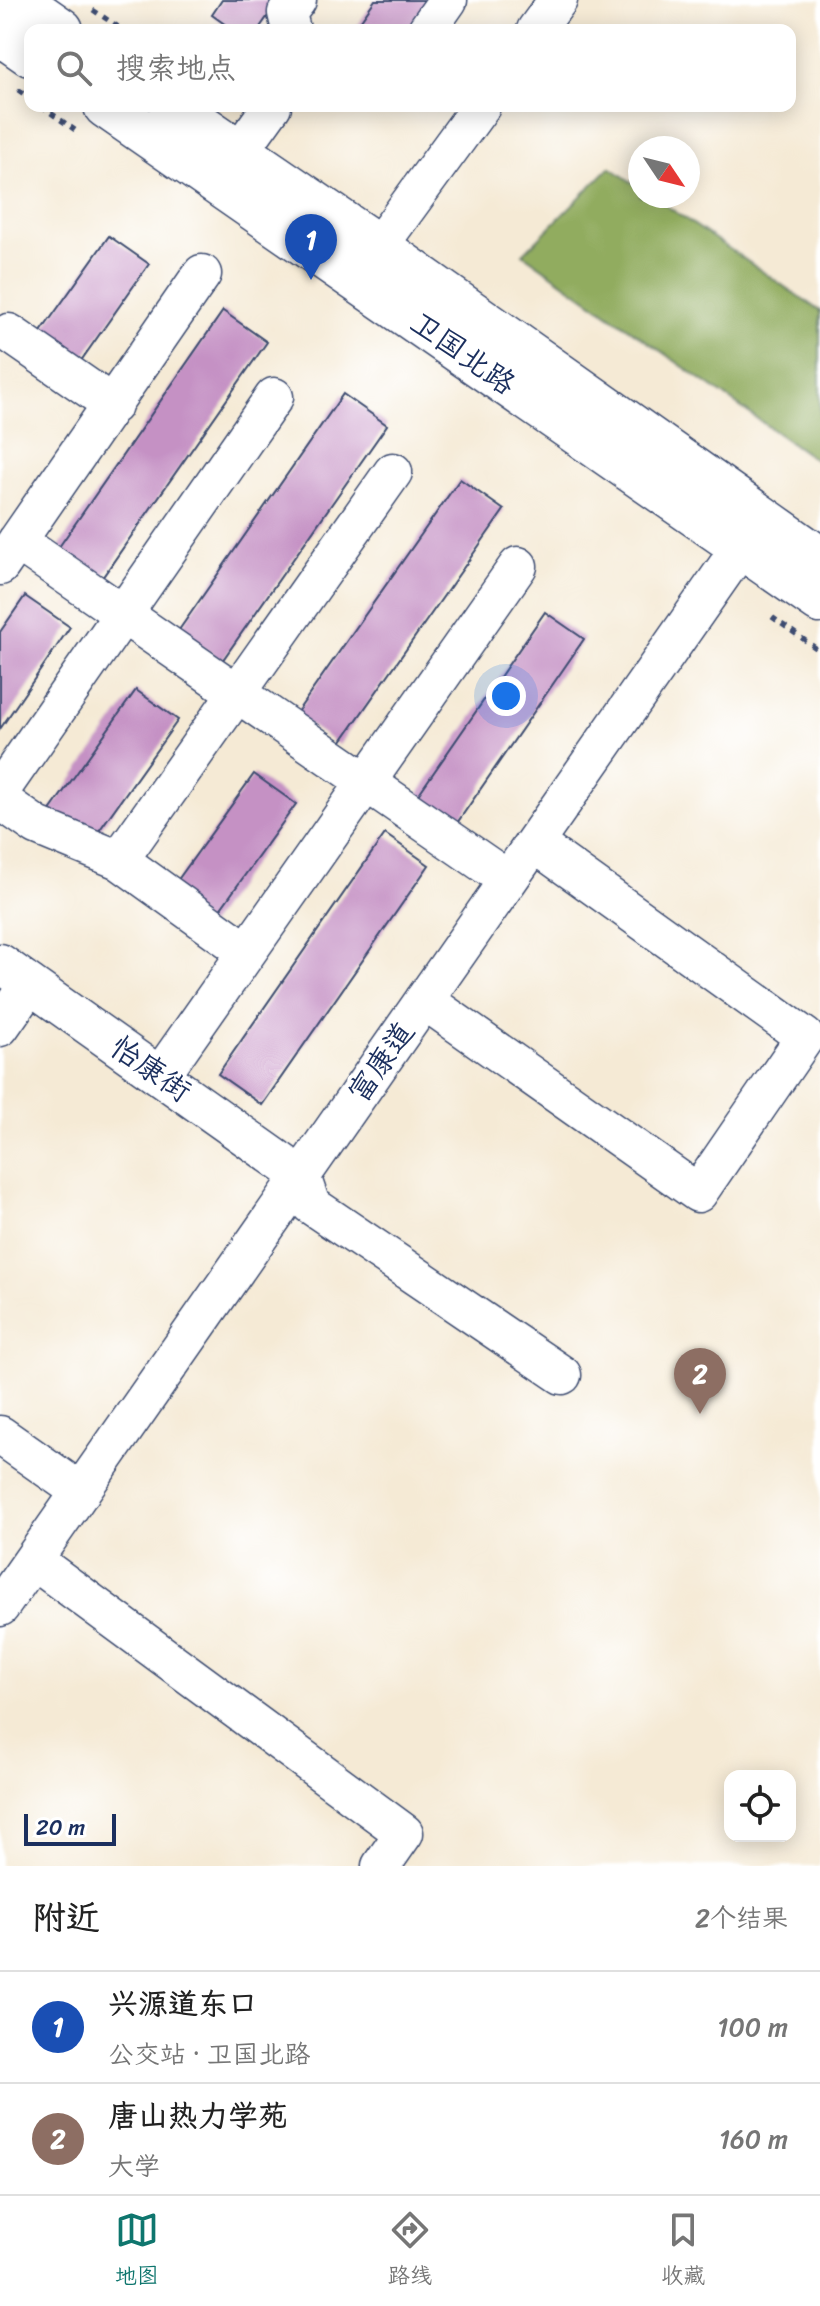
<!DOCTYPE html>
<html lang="zh">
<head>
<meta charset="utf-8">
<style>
  body { margin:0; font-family:Sriracha,"LXGW WenKai TC",sans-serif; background:#f6f6f6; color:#222 }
  .controls { position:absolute; right:24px; bottom:24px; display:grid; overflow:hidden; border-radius:16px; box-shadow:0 4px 20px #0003 }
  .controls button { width:72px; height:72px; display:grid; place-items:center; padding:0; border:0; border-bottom:2px solid #e0e0e0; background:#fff; color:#222; font:40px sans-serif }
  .compass { position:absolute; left:628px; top:136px; width:72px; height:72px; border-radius:50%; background:#fff; box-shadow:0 4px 20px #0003; rotate:125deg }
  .scale { position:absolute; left:24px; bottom:20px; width:92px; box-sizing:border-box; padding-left:8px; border:4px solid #1b2f5e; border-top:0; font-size:22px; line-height:28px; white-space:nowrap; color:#1b2f5e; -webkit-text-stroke:6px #fff; paint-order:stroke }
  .you { position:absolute; left:506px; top:696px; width:28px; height:28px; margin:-20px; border:6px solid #fff; border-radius:50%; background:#1a73e8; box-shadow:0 0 0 12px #1a73e833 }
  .badge { display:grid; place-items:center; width:52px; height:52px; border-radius:50%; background:#0f766e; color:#fff; font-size:26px; font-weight:700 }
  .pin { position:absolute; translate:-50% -66px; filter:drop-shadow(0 2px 4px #0008) }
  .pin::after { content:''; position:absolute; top:42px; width:28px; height:24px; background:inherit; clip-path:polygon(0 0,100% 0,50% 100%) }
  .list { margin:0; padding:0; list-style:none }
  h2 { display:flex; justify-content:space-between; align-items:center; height:104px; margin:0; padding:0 32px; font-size:34px }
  h2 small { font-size:26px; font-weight:400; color:#767676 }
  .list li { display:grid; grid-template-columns:52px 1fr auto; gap:24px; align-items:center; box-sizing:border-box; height:112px; padding:0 32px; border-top:2px solid #e0e0e0 }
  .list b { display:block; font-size:30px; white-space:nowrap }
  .list p { margin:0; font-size:26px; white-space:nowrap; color:#767676 }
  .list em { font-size:26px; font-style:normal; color:#767676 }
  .icon { flex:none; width:44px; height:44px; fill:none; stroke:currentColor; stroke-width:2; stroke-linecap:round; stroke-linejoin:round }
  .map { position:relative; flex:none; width:820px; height:1866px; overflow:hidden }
  .search { position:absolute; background:#fff; box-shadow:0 4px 20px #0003; left:24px; right:24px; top:24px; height:88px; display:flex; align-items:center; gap:20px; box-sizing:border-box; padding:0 28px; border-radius:16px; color:#767676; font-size:30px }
  .sheet { height:328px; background:#fff }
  nav { display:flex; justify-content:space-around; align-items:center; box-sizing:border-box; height:112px; border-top:2px solid #e0e0e0; background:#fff; font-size:22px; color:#767676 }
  nav a { display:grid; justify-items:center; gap:4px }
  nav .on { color:#0f766e }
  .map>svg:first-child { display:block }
  .forest { fill:#91ac5e; stroke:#566e5e; stroke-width:2 }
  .building { fill:#c591c4 }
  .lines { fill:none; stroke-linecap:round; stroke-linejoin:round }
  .minor-casing { stroke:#3c4b70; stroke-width:41 }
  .major-casing { stroke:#3c4b70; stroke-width:47 }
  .path { stroke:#3c4b70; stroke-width:5; stroke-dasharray:6 6; stroke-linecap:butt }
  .minor { stroke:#fff; stroke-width:38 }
  .major { stroke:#fff; stroke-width:44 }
  .labels { text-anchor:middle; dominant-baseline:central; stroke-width:7; stroke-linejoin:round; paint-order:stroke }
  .street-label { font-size:30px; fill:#1b2f5e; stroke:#fff }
</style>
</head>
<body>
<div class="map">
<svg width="820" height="1866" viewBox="0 0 820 1866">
  <rect width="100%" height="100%" fill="#fff"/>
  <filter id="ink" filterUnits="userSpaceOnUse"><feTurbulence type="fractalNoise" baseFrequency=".0125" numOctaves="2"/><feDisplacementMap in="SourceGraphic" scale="16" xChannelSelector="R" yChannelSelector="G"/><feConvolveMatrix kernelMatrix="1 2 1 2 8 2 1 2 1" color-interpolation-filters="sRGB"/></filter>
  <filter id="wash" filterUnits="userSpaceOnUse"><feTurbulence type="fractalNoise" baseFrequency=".006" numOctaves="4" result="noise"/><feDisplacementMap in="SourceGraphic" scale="32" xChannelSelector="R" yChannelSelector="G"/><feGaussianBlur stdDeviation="1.8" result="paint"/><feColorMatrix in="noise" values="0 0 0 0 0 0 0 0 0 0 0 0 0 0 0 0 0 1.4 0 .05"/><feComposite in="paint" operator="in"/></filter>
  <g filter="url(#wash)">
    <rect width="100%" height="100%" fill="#f5ead5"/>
    <!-- forest -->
    <path class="forest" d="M 610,167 L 640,188 L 640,196 L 652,196 L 820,311 L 820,463 L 523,254 Z"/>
    <g id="blocks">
      <!-- building -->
      <path class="building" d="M 222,0 L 279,0 L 258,30 L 233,30 L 212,15 Z
        M 375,0 L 432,0 L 411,30 L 354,30 Z
        M 109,236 L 149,264 L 66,382 L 26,353 Z
        M 223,311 L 267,342 L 102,578 L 59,547 Z
        M 343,394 L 387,425 L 222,661 L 179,630 Z
        M 460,479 L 504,510 L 339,745 L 295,715 Z
        M 25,596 L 70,627 L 0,729 L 0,632 Z
        M 545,612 L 584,639 L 457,823 L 418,795 Z
        M 136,690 L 178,720 L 91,842 L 49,812 Z
        M 254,774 L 296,804 L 209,925 L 167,895 Z
        M 385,834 L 429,865 L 262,1105 L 218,1074 Z"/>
    </g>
  </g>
  <g filter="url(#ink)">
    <use href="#blocks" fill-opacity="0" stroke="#3c4b70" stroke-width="2"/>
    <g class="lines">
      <!-- minor casing -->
      <g class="minor-casing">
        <path id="minor" d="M 291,30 L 287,13 L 297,0
          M 427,30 L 448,0
          M 536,30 L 558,0
          M 239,152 L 272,106
          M 378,247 L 481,106
          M 9,333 L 113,405
          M 17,541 L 508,880
          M 0,566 L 202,274
          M 0,791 L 274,397
          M 0,800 L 37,826 L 119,860 L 247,952
          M 119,860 L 393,472
          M 0,963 L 301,1176 L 311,1205 L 562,1375
          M 424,1000 L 698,1193 L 805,1037 L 534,843
          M 0,1027 L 30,984
          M 160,1076 L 518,566
          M 0,1435 L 81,1492
          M 33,1560 L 404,1833 L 381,1866
          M 0,1607 L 757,524"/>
      </g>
      <!-- major casing -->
      <g class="major-casing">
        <path id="major" d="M 18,0 L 61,30
          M 0,33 L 30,54
          M 106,106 L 820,601
          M 172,106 L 378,247 L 820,559"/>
      </g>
      <!-- path -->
      <path class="path" d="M 93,10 L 123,30
        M 18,90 L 30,98
        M 41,106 L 75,130
        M 772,617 L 820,651"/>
      <!-- minor -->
      <use href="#minor" class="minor"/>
      <!-- major -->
      <use href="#major" class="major"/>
    </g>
  </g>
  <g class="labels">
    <!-- street labels -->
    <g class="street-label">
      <text transform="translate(463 353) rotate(35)">卫国北路</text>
      <text transform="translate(381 1062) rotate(-55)">富康道</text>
      <text transform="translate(151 1069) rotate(35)">怡康街</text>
    </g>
  </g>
</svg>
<div class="controls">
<button><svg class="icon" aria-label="locate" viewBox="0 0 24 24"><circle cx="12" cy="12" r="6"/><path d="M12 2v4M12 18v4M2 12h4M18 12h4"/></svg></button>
</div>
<svg class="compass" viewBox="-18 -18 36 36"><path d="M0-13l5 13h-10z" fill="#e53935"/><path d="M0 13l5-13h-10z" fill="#767676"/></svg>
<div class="scale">20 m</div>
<div class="you"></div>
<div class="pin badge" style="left:311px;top:280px;background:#1a4fb4">1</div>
<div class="pin badge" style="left:700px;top:1414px;background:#8d6e63">2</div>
<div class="search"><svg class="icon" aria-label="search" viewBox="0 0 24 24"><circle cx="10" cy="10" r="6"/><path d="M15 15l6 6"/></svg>搜索地点</div>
</div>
<section class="sheet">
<h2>附近<small>2个结果</small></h2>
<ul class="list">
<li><span class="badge" style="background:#1a4fb4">1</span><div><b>兴源道东口</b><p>公交站 · 卫国北路</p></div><em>100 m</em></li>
<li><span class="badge" style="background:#8d6e63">2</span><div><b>唐山热力学苑</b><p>大学</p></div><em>160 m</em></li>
</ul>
</section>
<nav>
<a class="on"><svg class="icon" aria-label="map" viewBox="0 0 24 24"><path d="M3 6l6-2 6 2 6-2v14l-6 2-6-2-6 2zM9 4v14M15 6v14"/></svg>地图</a>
<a><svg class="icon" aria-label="directions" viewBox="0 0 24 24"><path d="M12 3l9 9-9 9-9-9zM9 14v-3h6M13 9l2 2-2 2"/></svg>路线</a>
<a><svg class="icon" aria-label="saved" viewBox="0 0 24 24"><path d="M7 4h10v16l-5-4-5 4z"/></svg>收藏</a>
</nav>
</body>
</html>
